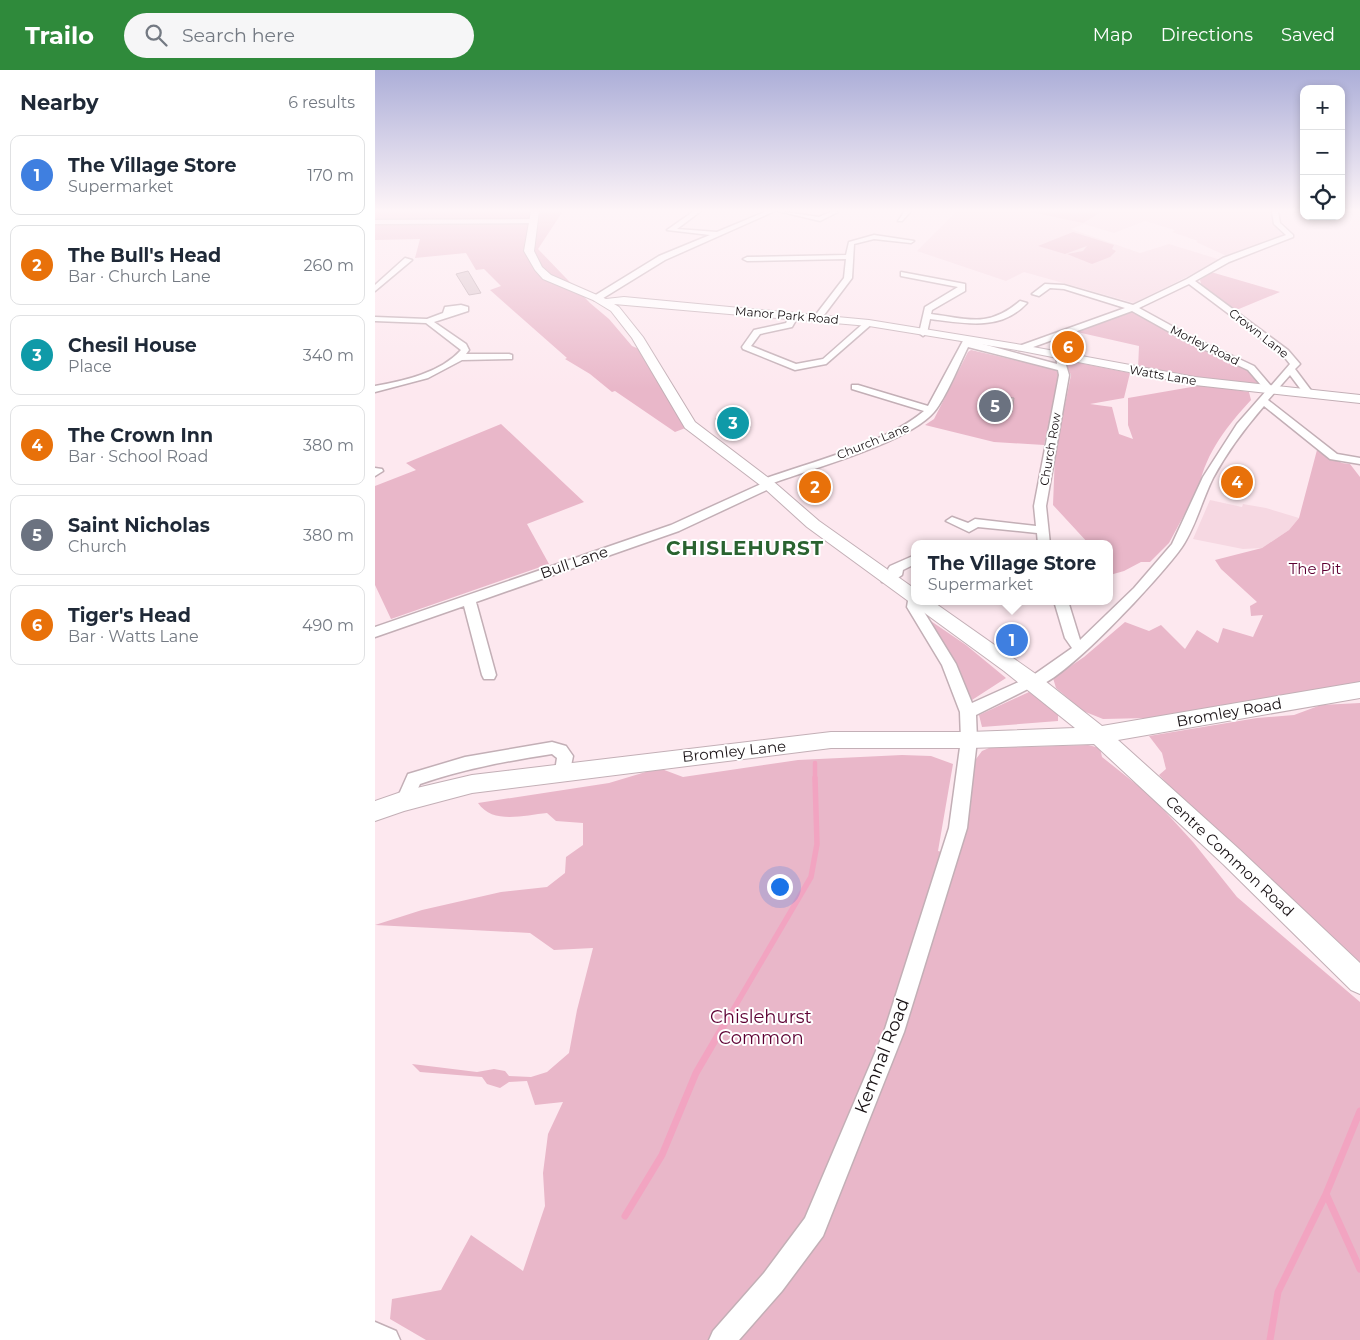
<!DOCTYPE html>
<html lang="en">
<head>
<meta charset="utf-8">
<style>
  body { margin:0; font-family:Montserrat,sans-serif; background:#f6f6f7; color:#1f2937 }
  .controls { position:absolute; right:15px; top:15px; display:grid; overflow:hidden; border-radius:10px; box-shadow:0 2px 8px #0003 }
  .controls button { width:45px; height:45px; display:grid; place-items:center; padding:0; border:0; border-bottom:1px solid #e0e1e3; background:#fff; color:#1f2937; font:25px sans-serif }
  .you { position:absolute; left:404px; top:816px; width:18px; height:18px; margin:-12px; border:4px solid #fff; border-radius:50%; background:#1a73e8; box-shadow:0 0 0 8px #1a73e833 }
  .badge { display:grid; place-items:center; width:32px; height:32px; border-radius:50%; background:#2f8a3b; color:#fff; font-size:16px; font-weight:700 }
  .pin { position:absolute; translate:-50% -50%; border:2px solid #fff; box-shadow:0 1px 5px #0006 }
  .popup { position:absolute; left:536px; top:470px; width:202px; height:65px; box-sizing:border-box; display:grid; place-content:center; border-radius:10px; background:#fff; filter:drop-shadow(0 1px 4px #0005); font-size:16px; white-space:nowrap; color:#747a83 }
  .popup b { font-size:19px; color:#1f2937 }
  .popup::after { content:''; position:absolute; left:50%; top:100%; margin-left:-10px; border:10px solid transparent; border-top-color:#fff }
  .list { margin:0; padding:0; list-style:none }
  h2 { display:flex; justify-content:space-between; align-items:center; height:65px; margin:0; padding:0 20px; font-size:21px }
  h2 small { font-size:16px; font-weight:400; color:#747a83 }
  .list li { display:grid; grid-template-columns:32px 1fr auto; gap:15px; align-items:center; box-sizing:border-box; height:80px; margin:0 10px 10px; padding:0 10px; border:1px solid #e0e1e3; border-radius:10px }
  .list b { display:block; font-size:19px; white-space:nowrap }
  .list p { margin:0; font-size:16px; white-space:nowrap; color:#747a83 }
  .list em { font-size:16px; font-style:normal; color:#747a83 }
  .icon { flex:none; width:28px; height:28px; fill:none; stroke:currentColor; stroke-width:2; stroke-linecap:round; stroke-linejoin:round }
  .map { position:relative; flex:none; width:985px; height:1270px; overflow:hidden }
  header { display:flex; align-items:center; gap:30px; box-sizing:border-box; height:70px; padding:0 25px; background:#2f8a3b; color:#fff }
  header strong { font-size:24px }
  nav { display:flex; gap:28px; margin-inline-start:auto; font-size:18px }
  .search { width:350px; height:45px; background:#f6f6f7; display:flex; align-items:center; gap:12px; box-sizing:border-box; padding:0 18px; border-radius:28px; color:#747a83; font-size:19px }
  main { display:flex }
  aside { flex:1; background:#fff }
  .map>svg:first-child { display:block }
  .built { fill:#f6d8e2 }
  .green { fill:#e9b7c9 }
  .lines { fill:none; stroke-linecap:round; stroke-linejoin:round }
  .stream-far2 { stroke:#f2a4c1; stroke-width:4.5 }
  .stream-far1 { stroke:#f2a4c1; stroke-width:5.5 }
  .stream { stroke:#f2a4c1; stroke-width:7 }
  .building { fill:#dcc6cd; stroke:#bba6ad }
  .minor-casing { stroke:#c3afb6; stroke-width:3 }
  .major-casing { stroke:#c3afb6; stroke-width:2 }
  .minor { fill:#fff; fill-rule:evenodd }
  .major { fill:#fff; fill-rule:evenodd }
  .labels { text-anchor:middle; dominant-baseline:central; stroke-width:4; stroke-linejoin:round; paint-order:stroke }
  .far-street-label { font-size:12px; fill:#171013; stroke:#fff }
  .street-label { font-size:15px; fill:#171013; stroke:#fff }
  .park-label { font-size:15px; fill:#5d0033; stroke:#fff }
  .near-park-label { font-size:18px; fill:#5d0033; stroke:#fff }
  .near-street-label { font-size:18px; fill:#171013; stroke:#fff }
  .district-label { font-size:20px; font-weight:bold; letter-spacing:1px; fill:#2a6330; stroke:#fff }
</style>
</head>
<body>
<header>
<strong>Trailo</strong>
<div class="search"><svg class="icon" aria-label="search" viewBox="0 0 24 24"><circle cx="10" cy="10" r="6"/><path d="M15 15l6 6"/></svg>Search here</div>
<nav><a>Map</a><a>Directions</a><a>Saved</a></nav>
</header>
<main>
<aside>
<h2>Nearby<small>6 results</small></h2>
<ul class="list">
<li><span class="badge" style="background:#3f7fe0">1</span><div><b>The Village Store</b><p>Supermarket</p></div><em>170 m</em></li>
<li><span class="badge" style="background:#e8710a">2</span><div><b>The Bull's Head</b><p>Bar · Church Lane</p></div><em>260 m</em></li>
<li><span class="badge" style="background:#0f9aa8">3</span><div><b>Chesil House</b><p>Place</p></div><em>340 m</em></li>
<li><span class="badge" style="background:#e8710a">4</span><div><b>The Crown Inn</b><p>Bar · School Road</p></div><em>380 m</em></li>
<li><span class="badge" style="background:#6b7280">5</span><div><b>Saint Nicholas</b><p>Church</p></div><em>380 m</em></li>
<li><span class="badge" style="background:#e8710a">6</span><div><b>Tiger's Head</b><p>Bar · Watts Lane</p></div><em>490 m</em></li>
</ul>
</aside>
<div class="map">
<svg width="985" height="1270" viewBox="0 0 985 1270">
  <rect width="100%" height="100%" fill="#fde8ef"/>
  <!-- built -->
  <path class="built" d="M 582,141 L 899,141 L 900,156 L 913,165 L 854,187 L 821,172 L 823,171 L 797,162 L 800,160 L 770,151 L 739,163 L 709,154 L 696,159 L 765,183 L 794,174 L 846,190 L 759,233 L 649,202 L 631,211 L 542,181 Z
    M 835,430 L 867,437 L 868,434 L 891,438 L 924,448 L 914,460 L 887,478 L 868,479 L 818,469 Z"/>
  <!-- green -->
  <path class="green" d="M 0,141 L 188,141 L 163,179 L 215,233 L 234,249 L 257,276 L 264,279 L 313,357 L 300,362 L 240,321 L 237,322 L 215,304 L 190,289 L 192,288 L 115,220 L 126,216 L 109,199 L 101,200 L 91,183 L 40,188 L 45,169 L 0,170 Z
    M 651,141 L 728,141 L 708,153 Z
    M 698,162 L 739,175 L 737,179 L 741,181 L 735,187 L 717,194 L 692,184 L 708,181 L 712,176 L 690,184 L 663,176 Z
    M 836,202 L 905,222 L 859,241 L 827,217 L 825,210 Z
    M 760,241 L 869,297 L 888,316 L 763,299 L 764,276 L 702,262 Z
    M 596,280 L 684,300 L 685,305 L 669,375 L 619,372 L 550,355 L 559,349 L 593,282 Z
    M 695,291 L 755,303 L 749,328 L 715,334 L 737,337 L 744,364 L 758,369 L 753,355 L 753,328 L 828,315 L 874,322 L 876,330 C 853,355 831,382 824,417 L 794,473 L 775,492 L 766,492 L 749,501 L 735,505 L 734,474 L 714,474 L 678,435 L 680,384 L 696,305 L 691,294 Z
    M 126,354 L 209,432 L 152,454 L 174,494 L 16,549 L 0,515 L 0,416 L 41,400 L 31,393 Z
    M 942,380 L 967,393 L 975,394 L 985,407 L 985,612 L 773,648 L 728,649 L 708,641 L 681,618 L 678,608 L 709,587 L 750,552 L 774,561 L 786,555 L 810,579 L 822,560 L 843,573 L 848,558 L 878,567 L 888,545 L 876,546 L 875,536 L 882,532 L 846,499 L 840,490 L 887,478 L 914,460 L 924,448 Z
    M 547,545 L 591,575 L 631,608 L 597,630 Z
    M 654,622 L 683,644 L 683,651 L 607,657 L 604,645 Z
    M 985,633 L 985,908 L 860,786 L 784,705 L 791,699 L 787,683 L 774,666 L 882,648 L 919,645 L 946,635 Z
    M 713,675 L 725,678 L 727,687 L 776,726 L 818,772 L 862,827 L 985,932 L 985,1270 L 51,1270 L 15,1249 L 17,1229 L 66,1220 L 96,1165 L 148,1201 L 170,1136 L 168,1103 L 173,1064 L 188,1032 L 160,1035 L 152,1011 L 134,1012 L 125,1018 L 112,1014 L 107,1007 L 45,1002 L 37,994 L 102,1002 L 119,999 L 130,1001 L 134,1006 L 156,1007 L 172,1002 L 194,983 L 202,940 L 218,878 L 179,880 L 155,863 L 0,855 L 47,840 L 126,822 L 172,817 L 190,803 L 191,787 L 208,775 L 208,753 L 181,751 L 172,743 C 149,745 118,755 103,733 L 234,713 L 284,698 L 308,707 L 423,690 L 527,685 L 556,686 L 578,694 L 563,781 L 577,784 L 598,693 L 607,681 L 614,678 Z"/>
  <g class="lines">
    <!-- stream-far2 -->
    <path class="stream-far2" d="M 440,693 L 440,709"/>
    <!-- stream-far1 -->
    <path class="stream-far1" d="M 348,957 L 436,807 L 442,774 L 440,708"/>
    <!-- stream -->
    <path class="stream" d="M 985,1041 L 951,1124 L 985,1199
      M 250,1146 L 287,1085 L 321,1003 L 349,955
      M 895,1270 L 903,1222 L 951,1124"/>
  </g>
  <!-- building -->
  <path class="building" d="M 93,201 L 106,223 L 94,225 L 81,204 Z
    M 612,325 L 639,328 L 637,342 L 609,339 Z
    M 357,343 L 376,357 L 359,363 L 340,349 Z"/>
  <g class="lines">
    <!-- minor casing -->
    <g class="minor-casing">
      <path id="minor" d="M 319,141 L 326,141 L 302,159 L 342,162 L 392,141 L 400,141 L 290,190 L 225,230 L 219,230 L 219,226 L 284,186 L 335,165 L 292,160 Z
        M 403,141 L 444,147 L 457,141 L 463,142 L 445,151 Z
        M 530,141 L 536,141 L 527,151 L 523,151 Z
        M 897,141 L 903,141 L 905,153 L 918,165 L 918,167 L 854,192 L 820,211 L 913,280 L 925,294 L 920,299 L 938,323 L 936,325 L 930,325 L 915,305 L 893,330 L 962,384 L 985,388 L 985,394 L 955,389 L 889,336 C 870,358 852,382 838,408 C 827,430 821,456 807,477 C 790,502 682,621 655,618 L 601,645 L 602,670 L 592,758 L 529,962 L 448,1166 L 407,1221 L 364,1270 L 334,1270 L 338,1261 L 389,1203 L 430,1148 L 509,962 L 574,758 L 586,670 L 585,642 L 567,595 L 532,537 L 533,531 L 540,527 L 540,531 L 547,531 L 546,537 L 581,594 L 597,633 L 657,606 L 697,578 L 690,568 L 679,531 L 693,531 L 705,570 L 759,518 L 797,474 L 828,407 L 862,354 L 891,321 L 873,300 L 809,270 L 757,241 L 650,280 L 644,280 L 644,276 L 750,238 L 689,219 L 675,218 L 664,226 L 657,224 L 670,214 L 689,215 L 758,235 L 812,209 L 848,188 L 911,165 L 899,154 ZM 814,214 L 907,284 L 915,294 L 896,316 L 879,296 L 815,266 L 764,238 Z
        M 0,150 L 158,149 L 161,151 L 158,153 L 0,154 Z
        M 499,165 L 539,171 L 536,173 L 499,169 L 479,174 L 477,208 L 446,249 L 443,249 L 439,247 L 469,208 L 471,189 L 372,191 L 368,189 L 372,187 L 471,185 L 474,172 Z
        M 30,188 L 37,190 L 0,221 L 0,215 Z
        M 526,202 L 590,214 L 590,221 L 557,240 L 556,244 C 594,249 613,258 645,231 L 652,233 C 625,262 590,253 555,249 L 552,263 L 548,266 L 544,263 L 550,237 L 583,217 L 526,206 Z
        M 86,235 L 93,237 L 93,241 L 59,252 L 91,274 L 94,280 L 91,284 L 134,284 L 137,285 L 137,289 L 87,290 L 53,308 L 0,322 L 0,316 C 29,311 65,303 86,280 L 51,253 L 0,251 L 0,247 L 52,249 L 68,243 L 70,237 Z
        M 417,243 L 424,245 L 417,257 L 385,264 L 376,276 L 421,294 L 448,289 L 491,251 L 498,253 L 451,294 L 420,300 L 368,279 L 367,277 L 379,260 L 411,253 Z
        M 589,269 L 682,294 L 681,283 L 688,285 L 694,305 L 671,436 L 675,474 L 663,474 L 662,463 L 603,457 L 594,462 L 571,451 L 577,447 L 593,453 L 600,449 L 661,456 L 659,436 L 684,305 L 683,300 L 593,277 C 584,295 571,328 559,342 C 534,372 437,399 398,413 L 398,417 L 304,461 L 101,532 L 121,605 L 119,609 L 109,609 L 107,605 L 89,536 L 0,567 L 0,557 L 296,455 L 386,414 L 386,410 C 435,392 510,374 549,341 L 477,319 L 477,315 L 483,315 L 553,336 Z
        M 0,398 L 7,399 L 8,401 L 0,406 Z
        M 540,485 L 540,494 L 528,500 L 527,505 L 517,512 L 507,512 L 506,509 L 514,502 L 513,499 L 515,496 Z
        M 177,672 L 191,676 L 198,686 L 194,706 L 188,708 L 182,706 L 180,701 L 182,688 L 177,684 C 132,691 88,699 45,714 L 35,736 L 29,738 L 23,736 L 21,731 L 33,704 L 90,687 Z
        M 0,1252 L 21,1261 L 25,1270 L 0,1270 Z"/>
    </g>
    <!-- major casing -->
    <g class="major-casing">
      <path id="major" d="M 156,141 L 164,141 L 159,181 L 167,197 L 176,205 L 231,229 L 249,227 L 494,250 L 647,275 L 820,307 L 985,325 L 985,333 L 820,315 L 647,281 L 494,256 L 239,234 L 244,237 L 268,267 L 320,352 L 399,412 L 444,451 L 540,519 L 540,531 L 557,531 L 665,607 L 727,656 L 985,612 L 985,628 L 743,670 L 864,779 L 985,893 L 985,924 L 976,920 L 848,794 L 719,674 L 594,678 L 456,678 L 97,723 L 29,741 L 0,751 L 0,731 L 29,721 L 97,705 L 456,662 L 594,662 L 700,658 L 629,601 L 432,457 L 389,418 L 310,358 L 257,268 L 236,241 L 218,230 L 168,209 L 160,200 L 149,181 Z"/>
    </g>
    <!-- minor -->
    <use href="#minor" class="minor"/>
    <!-- major -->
    <use href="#major" class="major"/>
  </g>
  <!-- sky -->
  <linearGradient id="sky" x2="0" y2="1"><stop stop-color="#acaed8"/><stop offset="0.44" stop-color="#fef5f8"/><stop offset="1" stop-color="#fef5f8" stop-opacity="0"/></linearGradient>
  <rect width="985" height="319" fill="url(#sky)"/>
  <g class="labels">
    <!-- far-street labels -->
    <g class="far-street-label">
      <text transform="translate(412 245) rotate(5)">Manor Park Road</text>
      <text transform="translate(884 263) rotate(38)">Crown Lane</text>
      <text transform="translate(830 275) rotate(26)">Morley Road</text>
      <text transform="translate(788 305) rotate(10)">Watts Lane</text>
      <text transform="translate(498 371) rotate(-22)">Church Lane</text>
      <text transform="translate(675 379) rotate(-80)">Church Row</text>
    </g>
    <!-- street labels -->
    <g class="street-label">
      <text transform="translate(199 492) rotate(-19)">Bull Lane</text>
      <text transform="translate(854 642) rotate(-10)">Bromley Road</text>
      <text transform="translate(359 681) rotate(-6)">Bromley Lane</text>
      <text transform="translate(855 786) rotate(43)">Centre Common Road</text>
    </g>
    <!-- park labels -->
    <g class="park-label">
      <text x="940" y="498">The Pit</text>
    </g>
    <!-- near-park labels -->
    <g class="near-park-label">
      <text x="386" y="947">Chislehurst<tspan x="386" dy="21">Common</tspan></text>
    </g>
    <!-- near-street labels -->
    <g class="near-street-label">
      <text transform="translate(507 986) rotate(-69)">Kemnal Road</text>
    </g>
    <!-- district labels -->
    <g class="district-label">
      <text x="370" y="478">CHISLEHURST</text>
    </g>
  </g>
</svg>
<div class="controls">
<button>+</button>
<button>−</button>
<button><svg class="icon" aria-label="locate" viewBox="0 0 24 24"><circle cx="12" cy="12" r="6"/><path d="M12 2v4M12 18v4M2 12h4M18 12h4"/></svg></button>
</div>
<div class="you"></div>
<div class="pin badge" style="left:637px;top:570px;background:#3f7fe0">1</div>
<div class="popup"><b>The Village Store</b>Supermarket</div>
<div class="pin badge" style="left:440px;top:417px;background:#e8710a">2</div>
<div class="pin badge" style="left:358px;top:353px;background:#0f9aa8">3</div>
<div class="pin badge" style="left:862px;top:412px;background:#e8710a">4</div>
<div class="pin badge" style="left:620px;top:336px;background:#6b7280">5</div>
<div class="pin badge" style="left:693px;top:277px;background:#e8710a">6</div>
</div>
</main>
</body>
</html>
